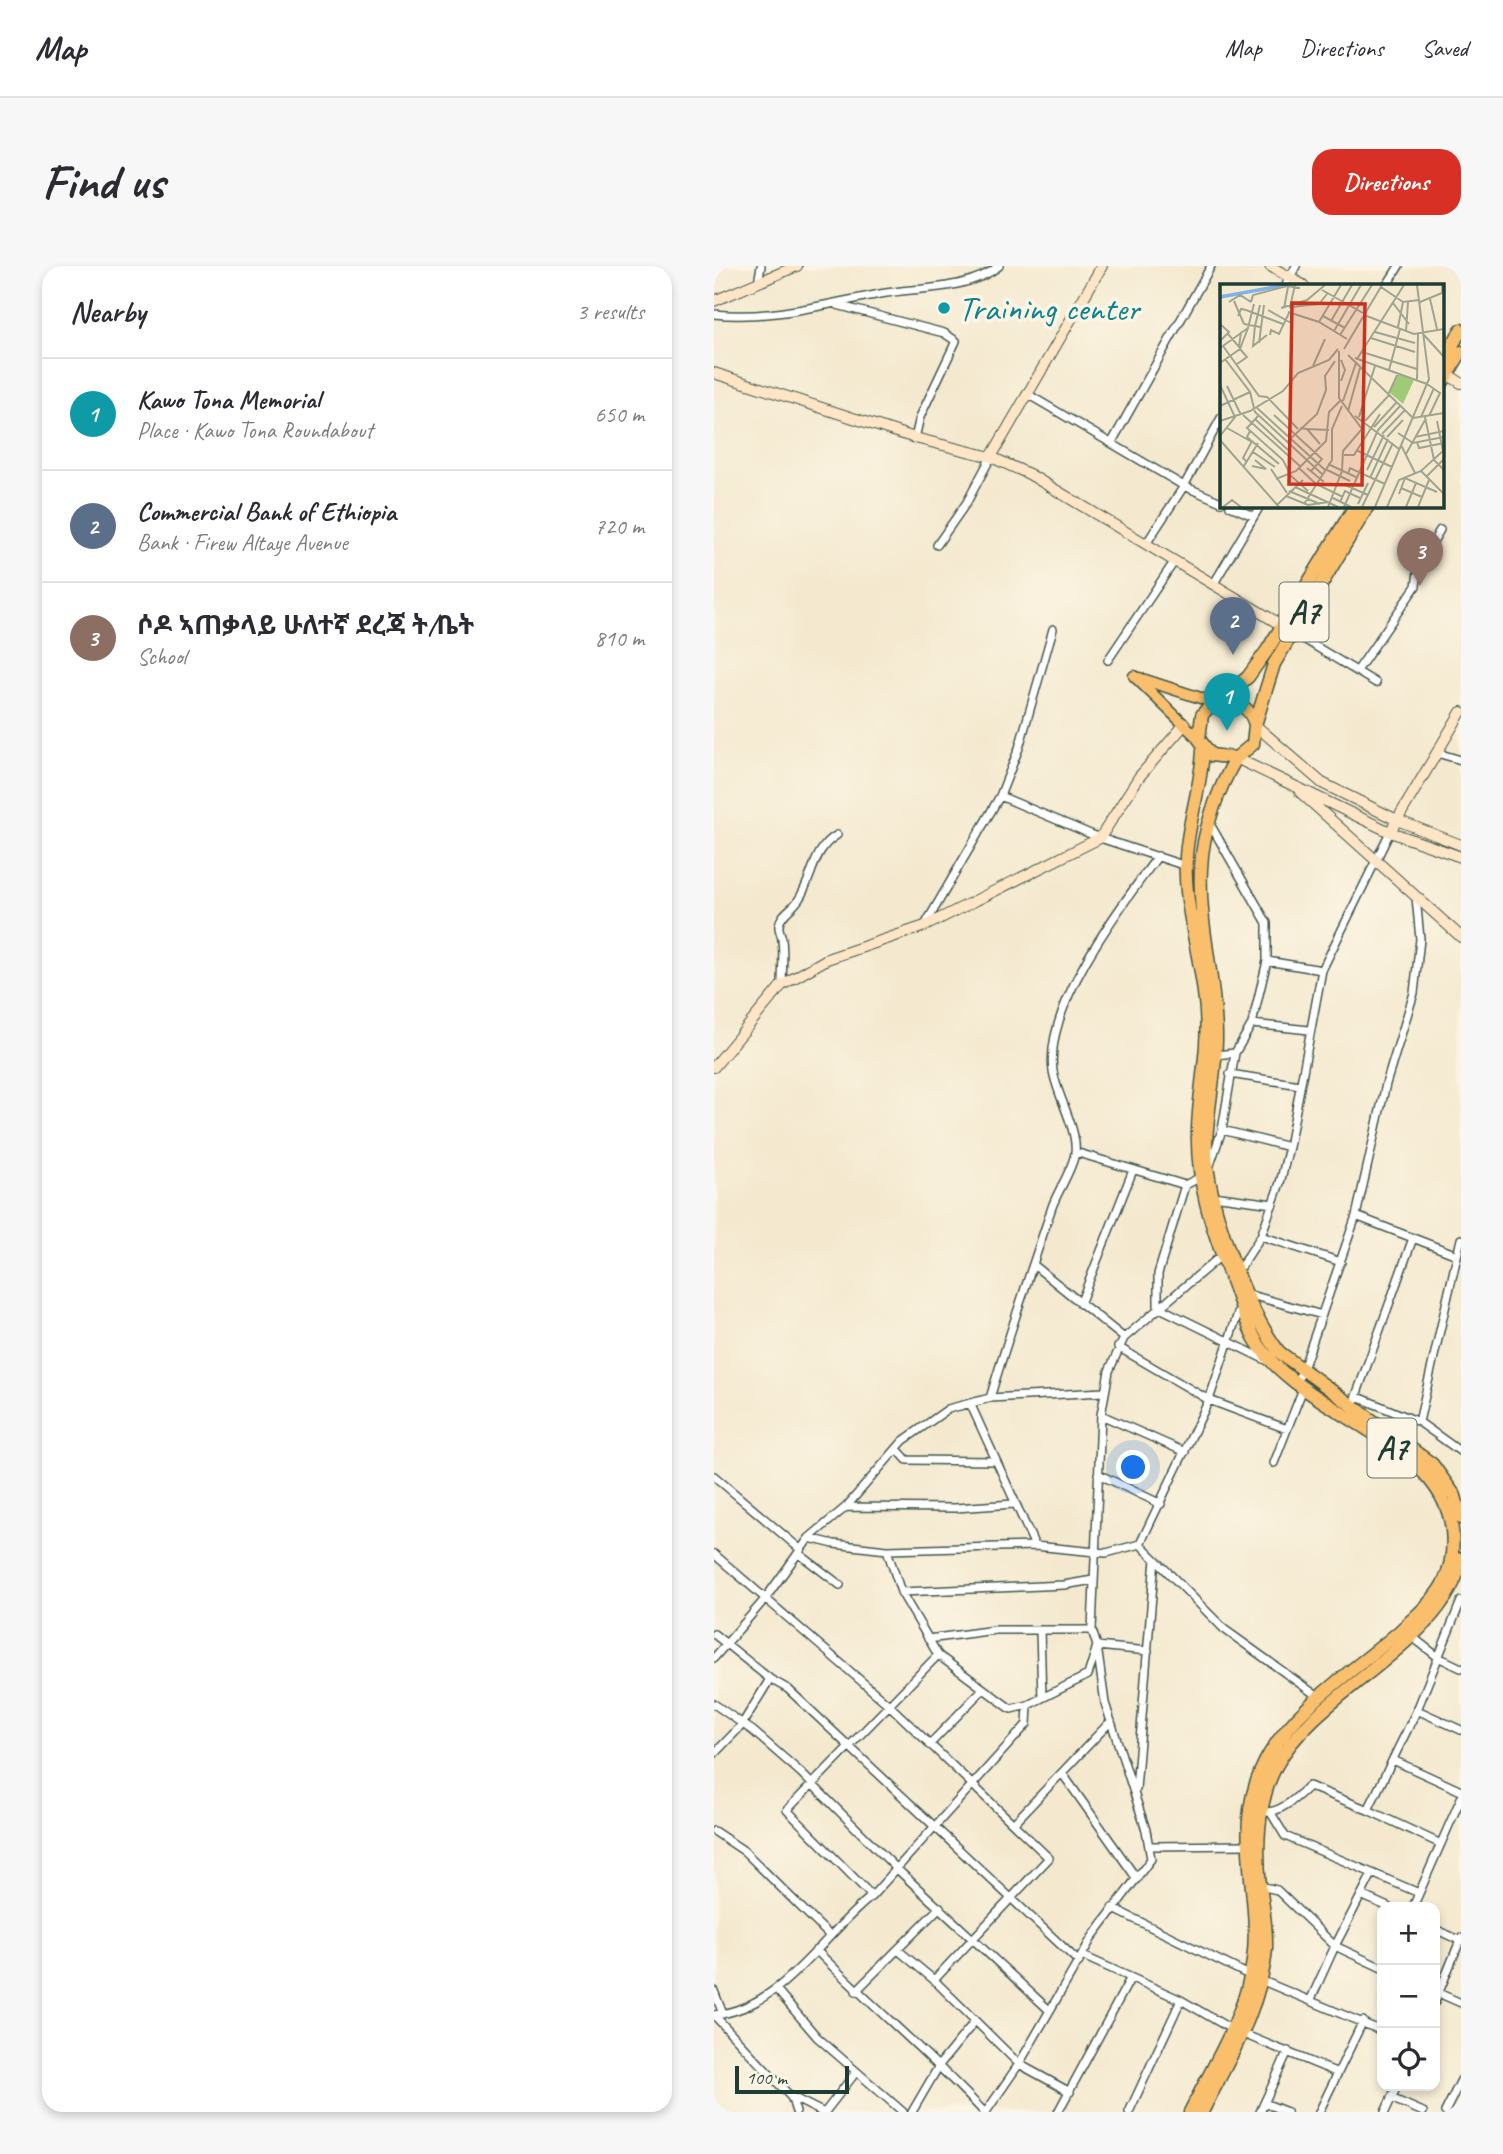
<!DOCTYPE html>
<html lang="en">
<head>
<meta charset="utf-8">
<style>
  body { margin:0; font-family:Caveat,"Noto Sans Ethiopic",sans-serif; background:#f7f7f7; color:#2b2b33 }
  .controls { position:absolute; right:21px; bottom:21px; display:grid; overflow:hidden; border-radius:14px; box-shadow:0 4px 10px #0003 }
  .controls button { width:63px; height:63px; display:grid; place-items:center; padding:0; border:0; border-bottom:2px solid #e1e1e2; background:#fff; color:#2b2b33; font:35px sans-serif }
  .scale { position:absolute; left:21px; bottom:18px; width:114px; box-sizing:border-box; padding-left:7px; border:4px solid #1f3d34; border-top:0; font-size:19px; line-height:24px; white-space:nowrap; color:#1f3d34; -webkit-text-stroke:5px #fcf5e5; paint-order:stroke }
  .you { position:absolute; left:420px; top:1202px; width:24px; height:24px; margin:-18px; border:5px solid #fff; border-radius:50%; background:#1a73e8; box-shadow:0 0 0 10px #1a73e833 }
  .badge { display:grid; place-items:center; width:46px; height:46px; border-radius:50%; background:#d93025; color:#fff; font-size:23px; font-weight:700 }
  .pin { position:absolute; translate:-50% -58px; filter:drop-shadow(0 2px 4px #0008) }
  .pin::after { content:''; position:absolute; top:37px; width:24px; height:21px; background:inherit; clip-path:polygon(0 0,100% 0,50% 100%) }
  .list { margin:0; padding:0; list-style:none }
  h2 { display:flex; justify-content:space-between; align-items:center; height:91px; margin:0; padding:0 28px; font-size:30px }
  h2 small { font-size:23px; font-weight:400; color:#7c7c81 }
  .list li { display:grid; grid-template-columns:46px 1fr auto; gap:21px; align-items:center; box-sizing:border-box; height:112px; padding:0 28px; border-top:2px solid #e1e1e2 }
  .list b { display:block; font-size:26px; white-space:nowrap }
  .list p { margin:0; font-size:23px; white-space:nowrap; color:#7c7c81 }
  .list em { font-size:23px; font-style:normal; color:#7c7c81 }
  .icon { flex:none; width:38px; height:38px; fill:none; stroke:currentColor; stroke-width:2; stroke-linecap:round; stroke-linejoin:round }
  .map { position:relative; flex:none; width:747px; height:1846px; overflow:hidden; border-radius:21px }
  header { display:flex; align-items:center; gap:42px; box-sizing:border-box; height:98px; padding:0 35px; background:#fff; border-bottom:2px solid #e1e1e2 }
  header strong { font-size:33px }
  nav { display:flex; gap:38px; margin-inline-start:auto; font-size:24px }
  .intro { display:flex; align-items:center; justify-content:space-between; box-sizing:border-box; height:168px; padding:0 42px }
  h1 { margin:0; font-size:49px }
  .button { padding:18px 32px; border-radius:21px; background:#d93025; color:#fff; font-size:24px; font-weight:700 }
  main { display:flex; gap:42px; padding:0 42px }
  aside { flex:1; background:#fff; border-radius:21px; box-shadow:0 4px 10px #0003 }
  .map>svg:first-child { display:block }
  .lines { fill:none; stroke-linecap:round; stroke-linejoin:round }
  .street-casing { stroke:#3f574b; stroke-width:10 }
  .secondary-casing { stroke:#3f574b; stroke-width:12 }
  .primary-casing { stroke:#3f574b; stroke-width:13 }
  .highway-casing { stroke:#3f574b; stroke-width:15 }
  .street { stroke:#fff; stroke-width:7 }
  .secondary { stroke:#fde5c5; stroke-width:10 }
  .primary { stroke:#f9bf6d; stroke-width:10 }
  .highway { stroke:#f9bf6d; stroke-width:12 }
  .culture-dot { fill:#0f9aa8; stroke:#fcf5e5; stroke-width:2.5 }
  .labels { text-anchor:middle; dominant-baseline:central; stroke-width:7; stroke-linejoin:round; paint-order:stroke }
  .shield { fill:#fcf5e5; stroke:#617469; stroke-width:2 }
  .shield-label { font-size:33px; font-weight:bold; fill:#1f3d34 }
  .culture-label { font-size:35px; fill:#0d838f; stroke:#fcf5e5; text-anchor:start }
  .inset-river { fill:none; stroke:#7fb2ec; stroke-width:3.5 }
  .inset-road { fill:none; stroke:#9fa491; stroke-width:2 }
  .view { fill:#c8321e; fill-opacity:0.15; stroke:#c8321e; stroke-width:3.5 }
  .inset-edge { fill:none; stroke:#1f3d34; stroke-width:3.5 }
</style>
</head>
<body>
<header>
<strong>Map</strong>
<nav><a>Map</a><a>Directions</a><a>Saved</a></nav>
</header>
<div class="intro"><h1>Find us</h1><a class="button">Directions</a></div>
<main>
<aside>
<h2>Nearby<small>3 results</small></h2>
<ul class="list">
<li><span class="badge" style="background:#0f9aa8">1</span><div><b>Kawo Tona Memorial</b><p>Place · Kawo Tona Roundabout</p></div><em>650 m</em></li>
<li><span class="badge" style="background:#5c6f8a">2</span><div><b>Commercial Bank of Ethiopia</b><p>Bank · Firew Altaye Avenue</p></div><em>720 m</em></li>
<li><span class="badge" style="background:#8d6e63">3</span><div><b>ሶዶ ኣጠቃላይ ሁለተኛ ደረጃ ት/ቤት</b><p>School</p></div><em>810 m</em></li>
</ul>
</aside>
<div class="map">
<svg width="747" height="1846" viewBox="0 0 747 1846">
  <rect width="100%" height="100%" fill="#fcf5e5"/>
  <filter id="ink" filterUnits="userSpaceOnUse"><feTurbulence type="fractalNoise" baseFrequency=".0143" numOctaves="2"/><feDisplacementMap in="SourceGraphic" scale="14" xChannelSelector="R" yChannelSelector="G"/><feConvolveMatrix kernelMatrix="1 2 1 2 8 2 1 2 1" color-interpolation-filters="sRGB"/></filter>
  <filter id="wash" filterUnits="userSpaceOnUse"><feTurbulence type="fractalNoise" baseFrequency=".00686" numOctaves="4" result="noise"/><feDisplacementMap in="SourceGraphic" scale="28" xChannelSelector="R" yChannelSelector="G"/><feGaussianBlur stdDeviation="1.57" result="paint"/><feColorMatrix in="noise" values="0 0 0 0 0 0 0 0 0 0 0 0 0 0 0 0 0 1.4 0 .05"/><feComposite in="paint" operator="in"/></filter>
  <g filter="url(#wash)">
    <rect width="100%" height="100%" fill="#f4e9cf"/>
  </g>
  <g filter="url(#ink)">
    <g class="lines">
      <!-- street casing -->
      <g class="street-casing">
        <path id="street" d="M 44,17 L 47,0
          M 572,19 L 582,0
          M 673,19 L 685,0
          M 123,39 L 230,67 L 242,75 L 206,151 L 201,172
          M 0,48 C 55,54 112,38 166,28 C 205,21 253,25 285,0
          M 315,129 L 470,220 L 507,236
          M 398,176 L 497,0
          M 516,240 L 539,250
          M 432,278 L 470,220 L 507,152
          M 223,279 L 253,236 L 277,191
          M 499,319 L 546,240
          M 578,366 L 662,417
          M 394,394 L 460,296
          M 643,405 L 702,320 L 705,299 L 726,264
          M 723,487 L 747,494
          M 286,530 L 386,572 L 472,600
          M 496,558 L 553,657 L 553,695 L 538,758 L 521,787 L 501,789
          M 211,659 L 286,530 L 305,482 L 339,363
          M 553,695 L 608,704
          M 68,719 C 68,704 70,689 68,674 C 68,669 64,664 65,659 C 67,647 79,643 85,633 C 100,610 98,584 123,569
          M 538,758 L 595,764
          M 516,808 L 586,819
          M 508,864 L 575,881
          M 361,886 L 471,919 L 485,912
          M 496,899 L 508,864 L 521,787
          M 471,919 L 444,1008 L 444,1041 L 556,1096
          M 499,930 L 559,938
          M 642,950 L 743,989
          M 547,970 L 627,996
          M 321,1000 L 410,1072
          M 523,1007 L 547,970 L 566,917 L 575,881 L 608,704 L 676,566
          M 533,1028 L 608,1049
          M 366,1038 L 419,904
          M 404,1081 L 495,1134 L 573,1163
          M 582,1115 L 588,1106 L 642,950 L 672,818 L 700,727 L 706,673 L 702,631
          M 644,1131 L 705,1156 L 747,1186
          M 276,1132 L 390,1126
          M 256,1137 L 321,1280
          M 638,1141 L 699,972
          M 387,1149 L 471,1186
          M 705,1156 L 747,973
          M 183,1183 L 193,1194 L 281,1195
          M 560,1197 L 590,1120
          M 384,1208 L 447,1238
          M 0,1210 L 86,1283
          M 132,1241 L 241,1242 L 300,1238
          M 95,1272 L 120,1278 L 173,1284 L 187,1326 L 224,1389 L 297,1443 L 314,1439 L 374,1409 L 383,1380 L 378,1364 L 387,1149 L 395,1105 L 410,1072 L 508,989
          M 173,1284 L 321,1280 L 392,1287 L 426,1278 L 495,1134 L 526,1041
          M 84,1287 L 126,1319
          M 0,1288 L 175,1439 L 335,1592 L 220,1714
          M 439,1291 L 510,1363 L 606,1432
          M 187,1326 L 350,1319 L 379,1314
          M 326,1364 L 328,1432
          M 0,1368 L 56,1413 L 74,1423 L 365,1696
          M 696,1369 L 724,1391 L 747,1402
          M 214,1373 L 281,1364 L 378,1364
          M 0,1392 L 51,1333 L 95,1272 L 132,1241 L 189,1175 L 234,1143 L 276,1132 C 295,1068 317,1005 338,941 C 344,924 358,905 361,887 C 364,863 343,830 339,805 C 330,740 406,641 444,590
          M 0,1438 L 39,1465 L 86,1506 L 182,1602 L 334,1743
          M 703,1444 L 747,1464
          M 215,1479 L 268,1424
          M 0,1488 L 27,1460 L 56,1413
          M 679,1494 L 747,1525
          M 348,1507 L 423,1613
          M 422,1523 L 441,1293 L 426,1278
          M 654,1544 L 727,1578
          M 548,1546 C 566,1548 582,1532 595,1520 L 654,1544 L 703,1444 L 747,1335
          M 557,1547 L 571,1570 L 705,1627
          M 300,1557 L 397,1455
          M 0,1565 L 30,1585 L 115,1669
          M 437,1580 L 533,1579
          M 546,1620 L 563,1624 L 621,1680 L 658,1608
          M 647,1629 L 674,1641
          M 158,1630 L 73,1544 L 224,1389
          M 699,1641 L 747,1532
          M 398,1642 L 537,1710 L 668,1765
          M 721,1663 L 747,1675
          M 102,1684 C 157,1740 217,1789 270,1846
          M 184,1684 L 220,1714 L 305,1798 L 356,1826
          M 369,1690 L 467,1734 L 517,1763 L 624,1807
          M 62,1723 L 103,1771 L 189,1846
          M 0,1725 L 9,1748
          M 142,1725 L 226,1641
          M 722,1726 L 747,1737
          M 597,1733 L 621,1680 L 668,1702
          M 721,1736 L 747,1672
          M 0,1749 C 70,1741 106,1671 158,1630 L 313,1458 L 314,1439
          M 0,1749 L 76,1830 L 108,1846
          M 77,1830 L 82,1846
          M 677,1832 L 709,1846
          M 550,1837 L 573,1846
          M 111,1846 L 142,1806
          M 198,1846 L 226,1798 L 261,1755
          M 272,1846 L 305,1798 L 379,1670 L 437,1593 L 432,1564 L 391,1437 L 383,1380 L 434,1385
          M 344,1846 L 416,1713
          M 415,1846 L 467,1734
          M 546,1846 L 574,1785
          M 605,1846 L 649,1755
          M 671,1846 L 683,1820
          M 731,1846 L 747,1814"/>
      </g>
      <!-- secondary casing -->
      <g class="secondary-casing">
        <path id="secondary" d="M 556,0 L 589,19
          M 0,35 L 83,0
          M 0,107 L 201,172 L 277,191 L 315,208 L 569,360
          M 733,108 L 747,117
          M 277,191 L 388,0
          M 541,459 L 608,517 L 683,554 L 747,579
          M 522,492 L 676,566 L 747,591
          M 586,526 L 747,671
          M 676,566 L 747,446
          M 0,801 L 68,719 L 113,693 L 211,660 L 386,572 L 425,511 L 471,458"/>
      </g>
      <!-- primary casing -->
      <g class="primary-casing">
        <path id="primary" d="M 420,410 L 485,473
          M 425,412 L 502,437"/>
      </g>
      <!-- highway casing -->
      <g class="highway-casing">
        <path id="highway" d="M 728,97 L 747,64
          M 728,117 L 747,86
          M 504,436 L 534,411 L 554,383 L 641,240
          M 541,459 C 535,433 503,428 488,449 L 485,473 L 497,489 L 522,492 L 539,478 L 541,459 L 560,398 L 654,240
          M 522,492 C 504,524 488,565 487,603 C 484,657 501,712 502,767 C 503,806 492,844 492,883 C 493,939 532,1042 565,1086 L 718,1198 L 741,1230 L 747,1252
          M 476,1846 C 500,1798 532,1749 539,1695 C 549,1623 513,1559 556,1487 C 587,1436 643,1403 687,1364 C 702,1350 719,1336 729,1318 C 737,1302 740,1282 738,1264 C 729,1173 581,1146 541,1073 C 530,1052 524,1029 515,1007 C 497,959 482,915 484,863 C 485,824 495,786 492,746 C 489,694 469,643 472,591 C 474,554 488,519 489,483
          M 488,1846 C 514,1794 547,1742 552,1683 C 553,1662 549,1641 546,1620 C 542,1580 543,1536 562,1500 C 603,1423 732,1377 747,1293"/>
      </g>
      <!-- street -->
      <use href="#street" class="street"/>
      <!-- secondary -->
      <use href="#secondary" class="secondary"/>
      <!-- primary -->
      <use href="#primary" class="primary"/>
      <!-- highway -->
      <use href="#highway" class="highway"/>
    </g>
  </g>
  <!-- markers -->
  <circle class="culture-dot" cx="230" cy="42" r="7"/>
  <g class="labels">
    <!-- shield labels -->
    <g class="shield">
      <rect x="565.5" y="316.5" width="49" height="59" rx="5"/>
      <rect x="653.5" y="1152.5" width="49" height="59" rx="5"/>
    </g>
    <g class="shield-label">
      <text x="590" y="346">A7</text>
      <text x="678" y="1182">A7</text>
    </g>
    <!-- culture labels -->
    <g class="culture-label">
      <text x="244" y="42">Training center</text>
    </g>
  </g>
  <!-- overview -->
  <g transform="translate(506 18)">
    <rect width="224" height="224" fill="#f4e9cf"/>
    <path d="M 178,90 L 194,96 L 183,120 L 169,108 Z" fill="#a1ca76"/>
    <path class="inset-river" d="M 0,13 L 66,1"/>
    <path class="inset-road" d="M 75,1 L 70,23 L 99,20 L 107,10M 161,3 L 183,18 L 199,16M 102,6 L 143,29M 210,15 L 217,45M 14,17 L 24,40M 9,18 L 20,11 L 31,18M 31,18 L 33,11 L 67,2 L 80,4M 200,18 L 222,9 L 222,1M 173,19 L 189,40M 40,21 L 35,42 L 40,43M 61,24 L 87,16 L 105,1M 64,24 L 68,3M 48,26 L 71,39M 68,28 L 99,38 L 127,55M 144,31 L 194,50 L 224,45M 18,32 L 21,25 L 26,26 L 63,40M 103,32 L 125,44M 111,37 L 132,1M 99,38 L 121,1M 0,40 L 9,48 L 0,57M 24,40 L 35,42 L 33,62 L 47,51M 178,43 L 183,18M 114,47 L 141,1M 186,47 L 188,18M 155,48 L 195,59M 8,50 L 19,63 L 21,48M 50,51 L 51,46 L 59,50 L 69,29M 120,51 L 152,1M 204,51 L 224,73M 151,54 L 195,68M 39,59 L 44,21M 3,62 L 39,112 L 47,113 L 78,145M 0,64 L 28,44 L 34,20M 20,65 L 28,44M 124,65 L 162,1M 142,68 L 197,85M 128,71 L 193,134M 135,74 L 207,100M 5,75 L 30,108 L 35,128 L 102,190M 137,75 L 184,1M 0,79 L 20,65M 17,80 L 27,73 L 20,65M 93,82 L 105,55M 169,86 L 180,45M 197,96 L 198,50M 121,97 L 125,86 L 121,76M 207,100 L 220,109 L 209,132M 0,101 L 15,133 L 0,152M 7,102 L 21,131M 169,109 L 178,89M 123,117 L 136,79M 0,122 L 30,108M 37,124 L 105,186M 128,127 L 140,84M 23,131 L 81,183M 39,131 L 27,144 L 63,176 L 70,190M 54,131 L 102,175 L 91,187M 135,132 L 179,165M 139,133 L 155,82M 201,133 L 214,104M 205,133 L 214,176 L 224,186M 193,134 L 224,129M 35,135 L 68,166M 0,137 L 30,127 L 63,107 L 78,89 L 109,76 L 118,65M 145,137 L 170,110M 217,137 L 223,167M 154,143 L 176,119M 7,144 L 32,158M 80,144 L 87,145 L 100,160M 87,145 L 109,146M 30,147 L 27,153 L 59,180M 178,149 L 193,159 L 224,153M 162,150 L 185,126M 167,153 L 183,136M 195,153 L 224,147M 0,156 L 59,223M 67,158 L 97,130 L 106,106 L 105,92 L 115,77M 197,158 L 199,164 L 224,159M 181,161 L 195,189M 136,166 L 172,183M 33,168 L 55,183M 186,170 L 205,136M 124,171 L 134,171 L 160,130M 27,178 L 23,174 L 32,157M 108,180 L 138,194M 24,182 L 38,159M 32,182 L 46,185 L 35,176M 79,184 L 96,200 L 123,213M 87,184 L 104,198M 51,185 L 67,209M 105,185 L 130,197M 147,186 L 164,151M 201,187 L 224,210M 128,190 L 130,184 L 165,200M 70,191 L 88,207M 206,193 L 224,175M 150,194 L 168,155M 56,195 L 76,187 L 106,157 L 109,128 L 120,117M 123,200 L 148,211M 75,203 L 118,223M 181,204 L 202,213M 69,207 L 100,220M 179,210 L 185,194 L 217,208M 66,212 L 88,221 L 108,218M 111,213 L 131,223M 120,218 L 125,207 L 140,214M 84,220 L 112,176 L 112,145 L 122,122M 138,220 L 148,199M 57,221 L 83,196M 3,223 L 12,216 L 21,223M 108,223 L 122,187 L 123,167 L 142,145 L 119,114 L 119,67M 124,223 L 158,146 L 180,122M 142,223 L 173,159M 155,223 L 209,95 L 197,1M 167,223 L 179,196 L 201,187 L 224,166M 186,223 L 196,199M 198,223 L 209,196"/>
    <path class="view" d="M 72,19 L 145,20 L 142,201 L 69,200 Z"/>
    <rect width="224" height="224" class="inset-edge"/>
  </g>
</svg>
<div class="controls">
<button>+</button>
<button>−</button>
<button><svg class="icon" aria-label="locate" viewBox="0 0 24 24"><circle cx="12" cy="12" r="6"/><path d="M12 2v4M12 18v4M2 12h4M18 12h4"/></svg></button>
</div>
<div class="scale">100 m</div>
<div class="you"></div>
<div class="pin badge" style="left:513px;top:465px;background:#0f9aa8">1</div>
<div class="pin badge" style="left:519px;top:389px;background:#5c6f8a">2</div>
<div class="pin badge" style="left:706px;top:320px;background:#8d6e63">3</div>
</div>
</main>
</body>
</html>
